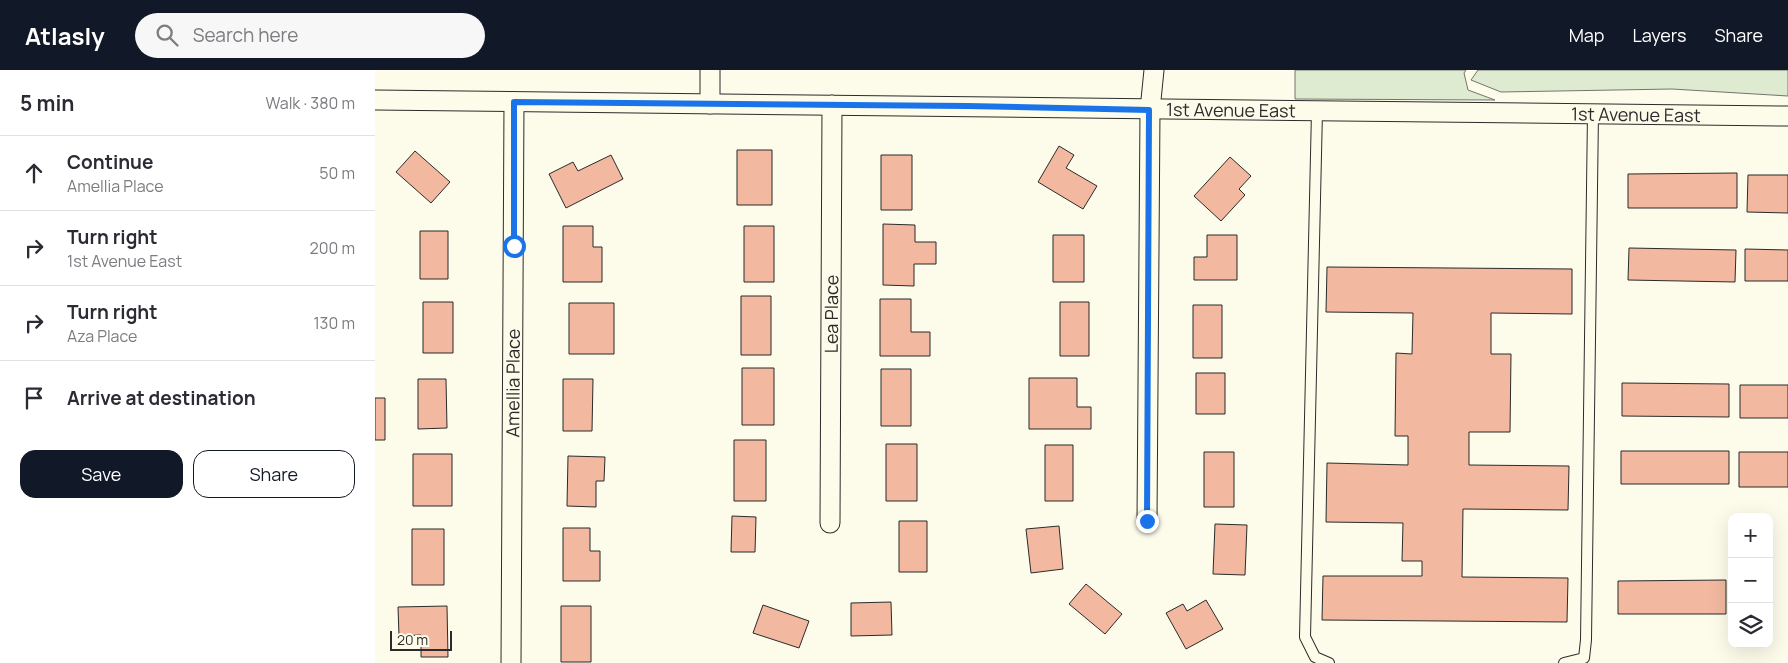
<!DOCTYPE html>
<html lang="en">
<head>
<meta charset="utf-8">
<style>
  body { margin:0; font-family:Manrope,sans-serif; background:#f7f7f7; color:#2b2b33 }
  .controls { position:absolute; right:15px; bottom:15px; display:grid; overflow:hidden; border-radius:10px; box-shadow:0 5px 20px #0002 }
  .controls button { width:45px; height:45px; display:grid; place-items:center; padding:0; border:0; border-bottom:1px solid #e1e1e2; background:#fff; color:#2b2b33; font:25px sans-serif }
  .scale { position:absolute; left:15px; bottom:12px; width:62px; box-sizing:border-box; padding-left:5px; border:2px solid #2b2b2b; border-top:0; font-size:14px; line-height:18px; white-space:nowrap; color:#2b2b2b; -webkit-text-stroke:4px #fdfbea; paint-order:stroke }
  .stop { position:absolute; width:15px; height:15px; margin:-11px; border:4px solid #1a73e8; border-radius:50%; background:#fff }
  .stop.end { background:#1a73e8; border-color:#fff; box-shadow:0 1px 5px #0008 }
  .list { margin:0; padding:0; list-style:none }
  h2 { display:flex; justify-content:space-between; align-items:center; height:65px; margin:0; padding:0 20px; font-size:21px }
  h2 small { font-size:16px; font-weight:400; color:#7c7c81 }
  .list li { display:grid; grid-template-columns:32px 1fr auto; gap:15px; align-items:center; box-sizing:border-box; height:75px; padding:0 20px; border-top:1px solid #e1e1e2 }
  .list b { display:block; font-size:19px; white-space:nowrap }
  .list p { margin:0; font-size:16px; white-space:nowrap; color:#7c7c81 }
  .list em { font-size:16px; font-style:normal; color:#7c7c81 }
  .actions { display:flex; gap:10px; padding:15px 20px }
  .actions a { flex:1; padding:11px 0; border:1px solid #111827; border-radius:15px; text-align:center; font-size:18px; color:#111827 }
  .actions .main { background:#111827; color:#fff }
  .icon { flex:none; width:28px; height:28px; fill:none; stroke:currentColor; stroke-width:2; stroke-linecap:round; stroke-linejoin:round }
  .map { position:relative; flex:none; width:1413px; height:593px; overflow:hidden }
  header { display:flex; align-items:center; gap:30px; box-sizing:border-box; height:70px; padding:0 25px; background:#111827; color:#fff }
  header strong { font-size:24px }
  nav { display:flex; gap:28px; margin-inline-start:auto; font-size:18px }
  .search { width:350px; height:45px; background:#f7f7f7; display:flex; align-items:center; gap:12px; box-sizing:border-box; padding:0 18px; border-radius:28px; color:#7c7c81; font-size:19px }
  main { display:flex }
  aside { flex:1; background:#fff }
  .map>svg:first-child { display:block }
  .green { fill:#deebd1; stroke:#74746e }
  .building { fill:#f2b8a0; stroke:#2b2b2b }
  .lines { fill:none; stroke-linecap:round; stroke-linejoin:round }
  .service-casing { stroke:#2b2b2b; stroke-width:12 }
  .minor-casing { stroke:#2b2b2b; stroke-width:21 }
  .service { stroke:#fdfbea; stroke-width:10 }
  .minor { stroke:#fdfbea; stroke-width:19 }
  .route { stroke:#1a73e8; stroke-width:6 }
  .labels { text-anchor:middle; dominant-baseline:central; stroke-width:4; stroke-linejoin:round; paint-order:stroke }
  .street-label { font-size:18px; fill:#2b2b2b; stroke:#fdfbea }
</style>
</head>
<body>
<header>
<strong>Atlasly</strong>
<div class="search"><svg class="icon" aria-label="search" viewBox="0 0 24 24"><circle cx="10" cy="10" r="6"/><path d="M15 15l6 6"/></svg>Search here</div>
<nav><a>Map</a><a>Layers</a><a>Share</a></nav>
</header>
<main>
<aside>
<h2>5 min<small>Walk · 380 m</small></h2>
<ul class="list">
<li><svg class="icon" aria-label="ahead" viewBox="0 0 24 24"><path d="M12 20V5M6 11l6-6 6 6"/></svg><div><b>Continue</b><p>Amellia Place</p></div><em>50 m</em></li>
<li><svg class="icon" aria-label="right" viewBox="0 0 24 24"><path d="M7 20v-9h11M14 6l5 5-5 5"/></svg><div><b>Turn right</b><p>1st Avenue East</p></div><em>200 m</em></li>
<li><svg class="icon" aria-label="right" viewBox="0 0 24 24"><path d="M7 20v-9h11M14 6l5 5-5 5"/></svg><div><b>Turn right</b><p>Aza Place</p></div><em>130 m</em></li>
<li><svg class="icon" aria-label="arrive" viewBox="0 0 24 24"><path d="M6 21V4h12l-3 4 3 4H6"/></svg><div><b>Arrive at destination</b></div></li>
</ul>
<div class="actions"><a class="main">Save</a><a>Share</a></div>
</aside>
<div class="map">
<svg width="1413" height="593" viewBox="0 0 1413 593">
  <rect width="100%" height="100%" fill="#fdfbea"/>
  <!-- green -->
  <path class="green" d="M 920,0 L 1091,0 L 1089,3 L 1093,20 L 1120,30 L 920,29 Z
    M 1103,0 L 1413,0 L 1413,26 L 1297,19 L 1126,22 L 1096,10 Z"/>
  <!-- building -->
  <path class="building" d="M 684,76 L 699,85 L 691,98 L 722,116 L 708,139 L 663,112 Z
    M 362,80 L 397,80 L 397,135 L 362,135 Z
    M 40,81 L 75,112 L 56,133 L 21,102 Z
    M 236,85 L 248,109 L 191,138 L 174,104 L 198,92 L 203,101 Z
    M 506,85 L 537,85 L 537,140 L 506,140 Z
    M 855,87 L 876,106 L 864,119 L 870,125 L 846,151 L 819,126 Z
    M 1362,103 L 1362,138 L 1253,138 L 1253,104 Z
    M 1373,105 L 1413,105 L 1413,143 L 1372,142 Z
    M 508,154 L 540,155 L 540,172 L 561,172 L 561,194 L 539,194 L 539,216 L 508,215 Z
    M 188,156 L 218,156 L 218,177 L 227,177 L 227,212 L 188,212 Z
    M 369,156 L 399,156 L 399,212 L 369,212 Z
    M 45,161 L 73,161 L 73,209 L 45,209 Z
    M 678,165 L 709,165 L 709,212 L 678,212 Z
    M 832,165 L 862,165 L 862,210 L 819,210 L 819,187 L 832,187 Z
    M 1254,178 L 1361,180 L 1360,212 L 1253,210 Z
    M 1370,179 L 1413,180 L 1413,211 L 1370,211 Z
    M 952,197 L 1197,199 L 1197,244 L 1116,243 L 1116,284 L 1136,284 L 1135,362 L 1094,362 L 1094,395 L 1194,396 L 1193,440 L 1088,439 L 1087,507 L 1193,508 L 1192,552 L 947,550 L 948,506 L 1047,506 L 1047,491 L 1027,491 L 1028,453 L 951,452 L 952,393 L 1033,395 L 1033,366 L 1020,366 L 1021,283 L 1037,284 L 1038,243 L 951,242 Z
    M 366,226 L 396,226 L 396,285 L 366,285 Z
    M 505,229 L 536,229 L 536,262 L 555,262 L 555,286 L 505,286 Z
    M 48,232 L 78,232 L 78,283 L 48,283 Z
    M 685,232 L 714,232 L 714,286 L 685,286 Z
    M 194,233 L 239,233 L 239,284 L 194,284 Z
    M 818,235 L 847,235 L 847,288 L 818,288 Z
    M 367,298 L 399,298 L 399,355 L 367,355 Z
    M 506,299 L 536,299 L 536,356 L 506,356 Z
    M 821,303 L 850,303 L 850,344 L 821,344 Z
    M 654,308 L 702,308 L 702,337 L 716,337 L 716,359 L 654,359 Z
    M 43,309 L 71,309 L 72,358 L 43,359 Z
    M 188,309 L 218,309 L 217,361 L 188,361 Z
    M 1247,313 L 1354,314 L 1354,347 L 1247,346 Z
    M 1365,315 L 1413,315 L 1413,348 L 1365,348 Z
    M 0,328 L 10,328 L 10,370 L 0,370 Z
    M 359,370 L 391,370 L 391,431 L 359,431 Z
    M 511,374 L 542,374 L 542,431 L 511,431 Z
    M 670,375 L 698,375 L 698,431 L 670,431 Z
    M 1246,381 L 1354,381 L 1354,414 L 1246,414 Z
    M 829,382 L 859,382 L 859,437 L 829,437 Z
    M 1364,382 L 1413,382 L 1413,417 L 1364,417 Z
    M 38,384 L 77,384 L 77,436 L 38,436 Z
    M 193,386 L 230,387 L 229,411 L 221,411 L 221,437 L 192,436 Z
    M 357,446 L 381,447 L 380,482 L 356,482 Z
    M 524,451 L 552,451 L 552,502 L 524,502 Z
    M 840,454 L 872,455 L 870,505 L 838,504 Z
    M 684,456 L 688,499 L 656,503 L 651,459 Z
    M 188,458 L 215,458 L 215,481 L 225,481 L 225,511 L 188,511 Z
    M 37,459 L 69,459 L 69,515 L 37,515 Z
    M 1351,510 L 1351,544 L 1243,544 L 1243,511 Z
    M 711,514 L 747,544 L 730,564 L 694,534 Z
    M 831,530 L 848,559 L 811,579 L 791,543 L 808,534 L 812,541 Z
    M 516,532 L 517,565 L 476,566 L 476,533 Z
    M 388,535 L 434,551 L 424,578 L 378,563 Z
    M 72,536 L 73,587 L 46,587 L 46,565 L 24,566 L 23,537 Z
    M 186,536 L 216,536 L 216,592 L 186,592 Z"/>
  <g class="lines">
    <!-- service casing -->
    <g class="service-casing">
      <path id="service" d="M 942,41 L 930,567 L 940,587 L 954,593
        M 1189,593 L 1209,588 L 1211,570 L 1218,43"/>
    </g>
    <!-- minor casing -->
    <g class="minor-casing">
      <g id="minor">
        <path id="s1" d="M 0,30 L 1413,46"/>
        <path d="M 335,34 L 335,0"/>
        <path d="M 772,451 L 775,40 L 779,0"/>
        <path id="s2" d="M 455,453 L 457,35"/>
        <path id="s3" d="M 136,593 L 139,32"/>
      </g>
    </g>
    <!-- service -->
    <use href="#service" class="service"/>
    <!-- minor -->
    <use href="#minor" class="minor"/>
  </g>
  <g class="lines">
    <!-- route -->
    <path class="route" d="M 139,176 L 139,32 L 592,36 L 774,40 L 772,451"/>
  </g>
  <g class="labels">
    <!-- street labels -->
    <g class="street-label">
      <text stroke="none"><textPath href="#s1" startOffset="856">1st Avenue East</textPath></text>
      <text stroke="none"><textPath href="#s1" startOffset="1261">1st Avenue East</textPath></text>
      <text stroke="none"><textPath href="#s2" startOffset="209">Lea Place</textPath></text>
      <text stroke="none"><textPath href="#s3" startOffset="280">Amellia Place</textPath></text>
    </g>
  </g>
</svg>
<div class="controls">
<button>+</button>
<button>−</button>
<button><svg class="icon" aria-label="layers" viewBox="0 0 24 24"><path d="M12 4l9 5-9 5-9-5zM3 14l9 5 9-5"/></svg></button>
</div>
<div class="scale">20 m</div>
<div class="stop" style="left:139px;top:176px"></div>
<div class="stop end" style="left:772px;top:451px"></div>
</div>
</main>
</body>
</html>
